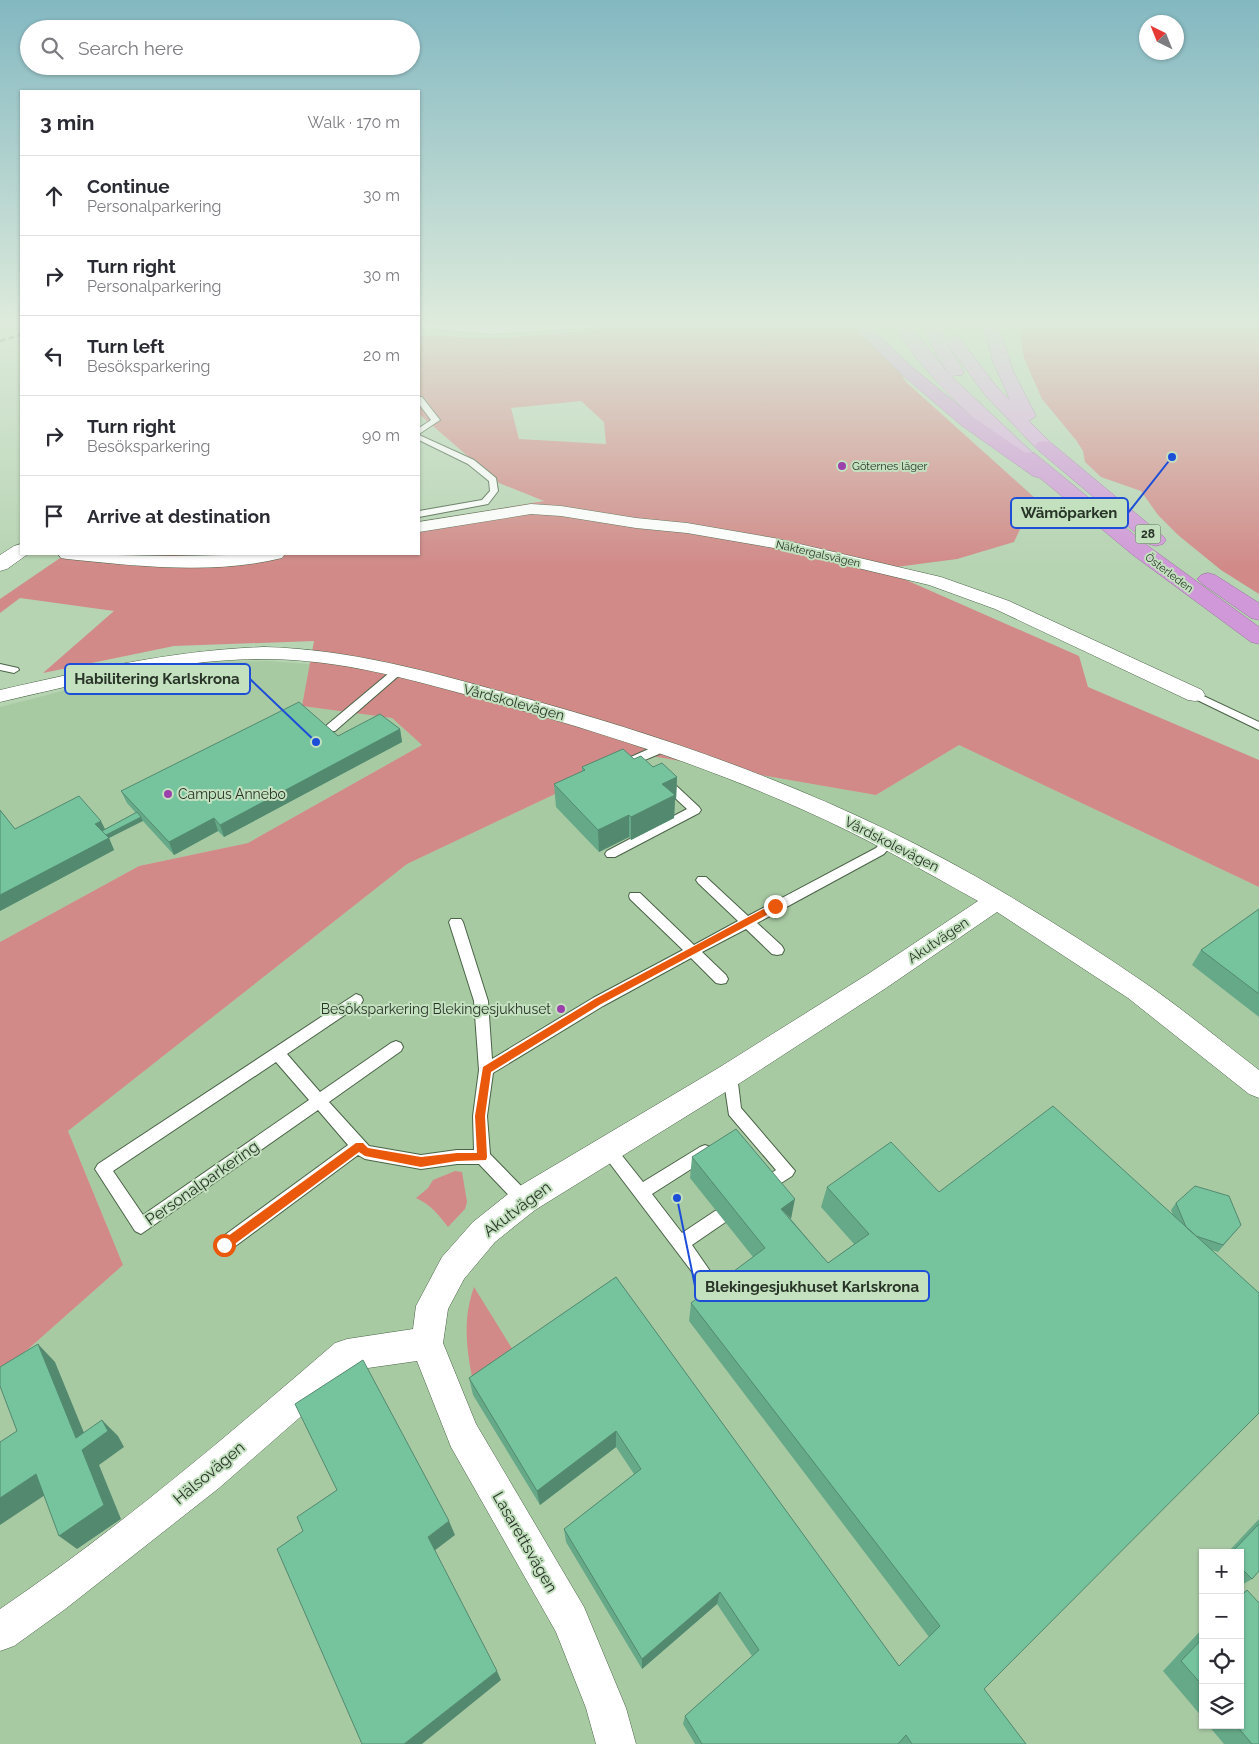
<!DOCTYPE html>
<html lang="en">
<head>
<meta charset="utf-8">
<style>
  body { margin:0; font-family:Raleway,sans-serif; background:#f7f7f7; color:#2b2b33 }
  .controls { position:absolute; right:15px; bottom:15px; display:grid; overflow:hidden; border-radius:0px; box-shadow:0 1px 4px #0004 }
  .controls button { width:45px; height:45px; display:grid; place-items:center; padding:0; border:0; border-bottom:1px solid #e1e1e2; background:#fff; color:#2b2b33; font:25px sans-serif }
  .compass { position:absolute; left:1139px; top:15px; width:45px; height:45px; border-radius:50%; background:#fff; box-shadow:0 1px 4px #0004; rotate:317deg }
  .stop { position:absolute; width:15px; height:15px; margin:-11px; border:4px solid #ea580c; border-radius:50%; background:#fff }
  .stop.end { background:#ea580c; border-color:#fff; box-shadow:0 1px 5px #0008 }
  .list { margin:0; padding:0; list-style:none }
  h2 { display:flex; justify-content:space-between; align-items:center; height:65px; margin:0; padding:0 20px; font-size:21px }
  h2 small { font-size:16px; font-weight:400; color:#7c7c81 }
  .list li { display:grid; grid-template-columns:32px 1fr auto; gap:15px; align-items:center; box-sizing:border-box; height:80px; padding:0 20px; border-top:1px solid #e1e1e2 }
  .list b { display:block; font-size:19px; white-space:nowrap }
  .list p { margin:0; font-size:16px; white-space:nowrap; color:#7c7c81 }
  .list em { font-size:16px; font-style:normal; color:#7c7c81 }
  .icon { flex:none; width:28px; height:28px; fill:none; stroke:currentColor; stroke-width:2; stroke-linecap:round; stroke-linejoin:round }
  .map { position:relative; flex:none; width:1259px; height:1744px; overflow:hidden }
  .search { position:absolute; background:#fff; box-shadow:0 1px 4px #0004; left:20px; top:20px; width:400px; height:55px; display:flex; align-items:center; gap:12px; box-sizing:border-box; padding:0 18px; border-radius:28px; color:#7c7c81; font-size:19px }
  .panel { position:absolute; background:#fff; box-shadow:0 1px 4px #0004; left:20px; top:90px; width:400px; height:465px; border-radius:0px }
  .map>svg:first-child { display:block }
  .built { fill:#a8caa3; fill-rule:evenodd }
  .green { fill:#d18a88; fill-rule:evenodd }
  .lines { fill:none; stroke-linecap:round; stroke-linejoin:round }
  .service-casing { stroke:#496346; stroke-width:2 }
  .minor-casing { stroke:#496346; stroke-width:1 }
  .tertiary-casing { stroke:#496346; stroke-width:1 }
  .trunk-casing { stroke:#96759a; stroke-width:1 }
  .motorway-casing { stroke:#96759a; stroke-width:1 }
  .service { fill:#fff; fill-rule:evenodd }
  .minor { fill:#fff; fill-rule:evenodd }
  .tertiary { fill:#fff; fill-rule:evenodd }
  .trunk { fill:#daace0; fill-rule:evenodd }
  .motorway { fill:#d098d8; fill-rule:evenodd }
  .rail { stroke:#455444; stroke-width:2.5; stroke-dasharray:6 3; stroke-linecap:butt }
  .wall { fill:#65a988 }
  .shaded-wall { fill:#53896f }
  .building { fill:#76c49e; stroke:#53896f }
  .route { fill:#ea580c }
  .poi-dot { fill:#9c40ab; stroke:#c3e0bf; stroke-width:2 }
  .labels { text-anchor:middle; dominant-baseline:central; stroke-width:4; stroke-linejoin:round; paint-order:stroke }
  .far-poi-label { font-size:11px; fill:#293428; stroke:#c3e0bf; text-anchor:start }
  .far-street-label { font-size:11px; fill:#293428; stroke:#c3e0bf }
  .shield { fill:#c3e0bf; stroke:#576855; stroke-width:1 }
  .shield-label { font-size:12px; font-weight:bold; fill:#293428 }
  .street-label { font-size:14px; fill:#293428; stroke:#c3e0bf }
  .poi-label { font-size:14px; fill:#293428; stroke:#c3e0bf; text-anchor:start }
  .near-street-label { font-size:16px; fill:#293428; stroke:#c3e0bf }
  .leader { fill:none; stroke:#1d4ed8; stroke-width:2 }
  .callout-dot { fill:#1d4ed8; stroke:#c3e0bf; stroke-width:2 }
  .callout { fill:#c3e0bf; stroke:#1d4ed8; stroke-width:2 }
  .callout-label { font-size:15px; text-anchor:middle; font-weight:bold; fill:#293428 }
</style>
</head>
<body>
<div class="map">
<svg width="1259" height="1744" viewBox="0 0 1259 1744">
  <rect width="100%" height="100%" fill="#b6d3b2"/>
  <!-- built -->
  <path class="built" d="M 267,661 L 310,664 L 302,706 L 392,718 L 422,745 L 248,843 L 139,866 L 0,942 L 0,707 L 109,679 L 214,662 Z
    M 959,745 L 1259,887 L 1259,1744 L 0,1744 L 0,1374 L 123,1265 L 68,1131 L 407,864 L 640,754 L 876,795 ZM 1203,1553 L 1240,1553 L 1240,1725 L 1203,1725 Z"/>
  <!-- green -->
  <path class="green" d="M 644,323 L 866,323 L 907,383 L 1035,498 L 1014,542 L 957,559 L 881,569 L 1079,656 L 1088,687 L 1259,760 L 1259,887 L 959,745 L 876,795 L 640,754 L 407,864 L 68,1131 L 123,1265 L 0,1374 L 0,942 L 139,866 L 248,843 L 422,745 L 392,718 L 302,706 L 314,641 L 174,646 L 43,673 L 114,611 L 20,598 L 0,613 L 0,599 L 66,554 L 211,554 L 212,557 L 231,554 L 419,554 L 419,522 L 544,501 L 499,483 L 419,414 L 419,336 C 442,335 465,338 488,338 C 540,337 593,330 644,323 ZM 581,401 L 604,422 L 606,444 L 519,439 L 511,408 Z
    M 1019,323 L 1259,323 L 1259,594 L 1221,570 L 1178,535 L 1158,515 L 1141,491 L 1101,477 L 1085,462 L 1083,451 L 1076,440 L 1042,399 L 1024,358 Z
    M 455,1171 L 462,1172 L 467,1202 L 465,1209 L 448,1227 C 438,1214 431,1205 416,1198 L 428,1188 L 433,1180 Z
    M 474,1287 L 513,1350 L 472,1377 C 466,1346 463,1318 474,1287 Z"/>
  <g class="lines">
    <!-- service casing -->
    <g class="service-casing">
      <path id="service" d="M 419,397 L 422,397 L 440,420 L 419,434 L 419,428 L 431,420 L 419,404 Z
        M 419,435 L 474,460 L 496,478 L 498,491 L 488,504 L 419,517 L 419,511 L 482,500 L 490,491 L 489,481 L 468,464 L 419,440 Z
        M 0,664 L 18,668 L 19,670 L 14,673 L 0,670 Z
        M 399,667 L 403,668 L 404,670 L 403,672 L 335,731 L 327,731 L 325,728 L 327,725 L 395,668 Z
        M 1195,692 L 1259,722 L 1259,730 L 1191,697 L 1190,695 L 1191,693 Z
        M 661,741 L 667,745 L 659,754 L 628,767 L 622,763 L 624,760 L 651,748 Z
        M 665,778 L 669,779 L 699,807 L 701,810 L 699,813 L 615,857 L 607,857 L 605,854 L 607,851 L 687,809 L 661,785 L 659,782 Z
        M 889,837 L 895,841 L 884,854 L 757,923 L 782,946 L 784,950 L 782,954 L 777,955 L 772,954 L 746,929 L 702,952 L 726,975 L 728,979 L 726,983 L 721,984 L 716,983 L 691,958 L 603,1006 L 493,1073 L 487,1116 L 490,1154 L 530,1195 L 532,1200 L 530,1205 L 524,1207 L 518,1205 L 479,1164 L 457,1164 L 421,1169 L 365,1159 L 358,1155 L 230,1250 L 224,1253 L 218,1250 L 216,1245 L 218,1240 L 348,1145 L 318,1110 L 141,1234 L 135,1231 L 95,1169 L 98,1164 L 356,994 L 361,996 L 363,1000 L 361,1004 L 287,1054 L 320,1092 L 391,1043 L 396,1041 L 401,1043 L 403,1047 L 401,1051 L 329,1102 L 369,1146 L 421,1155 L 457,1150 L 474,1150 L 473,1116 L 479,1070 L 474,1001 L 449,922 L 451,919 L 461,919 L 463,922 L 488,1001 L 492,1059 L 593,998 L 683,950 L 630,899 L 629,896 L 630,893 L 640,893 L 694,945 L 738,921 L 698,883 L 696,880 L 698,877 L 706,877 L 748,916 L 876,848 L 885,838 ZM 276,1062 L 309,1100 L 143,1215 L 113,1171 Z
        M 730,1069 L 735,1071 L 737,1075 L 741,1108 L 795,1171 L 792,1176 L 764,1194 L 758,1192 L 756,1187 L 758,1182 L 776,1170 L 729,1115 L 723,1075 L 725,1071 Z
        M 607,1141 L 612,1143 L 643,1182 L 700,1147 L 705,1145 L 710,1147 L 713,1152 L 710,1157 L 652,1194 L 682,1233 L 715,1211 L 721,1209 L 727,1211 L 729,1216 L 727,1221 L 692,1245 L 710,1271 L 708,1277 L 702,1279 L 696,1277 L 602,1153 L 599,1148 L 602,1143 Z"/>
    </g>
    <!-- minor casing -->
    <g class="minor-casing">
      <path id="minor" d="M 531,504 L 561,506 L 636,518 L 687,523 L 774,538 L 941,577 L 1009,601 L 1202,690 L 1205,695 L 1202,700 L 1195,701 L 1188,700 L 995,609 L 929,585 L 774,548 L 687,533 L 636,528 L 561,516 L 531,514 L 419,532 L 419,522 Z
        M 58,554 L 172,556 L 285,554 L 282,558 C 213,575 137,566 67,559 L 61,558 Z
        M 264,647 C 351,649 434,673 517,696 C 688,742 854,803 1006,894 C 1053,922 1100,952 1145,983 C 1184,1010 1221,1041 1259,1070 L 1259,1098 L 1249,1094 L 1128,998 L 997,912 L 886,988 L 740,1083 L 535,1210 L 495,1242 L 464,1279 L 448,1309 L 443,1343 L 476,1424 L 584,1607 L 626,1708 L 636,1744 L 596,1744 L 586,1708 L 556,1632 L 451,1447 L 417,1361 L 354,1370 L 219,1488 L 64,1610 L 14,1646 L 0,1651 L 0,1609 C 118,1529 227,1436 335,1343 L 347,1339 L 413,1329 L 416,1306 L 442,1257 L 473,1222 L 513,1190 L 720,1067 L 868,974 L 978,901 C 919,868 861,835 799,808 C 700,764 597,731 492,702 C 417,681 342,659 264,659 C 175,659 87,682 0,702 L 0,690 C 88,670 174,650 264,647 Z"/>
    </g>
    <!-- tertiary casing -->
    <g class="tertiary-casing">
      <path id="tertiary" d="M 419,323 L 491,324 L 599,323 L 596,326 L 591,328 L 491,334 L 419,328 Z
        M 21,544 L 21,554 L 28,554 L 7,569 L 0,571 L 0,555 L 14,546 Z"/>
    </g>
    <!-- trunk casing -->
    <g class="trunk-casing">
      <path id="trunk" d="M 893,323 L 908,323 L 949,374 L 933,349 L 923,323 L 938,323 L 946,340 L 953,336 L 959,338 L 997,387 L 1010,400 L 992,359 L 983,323 L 998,323 L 1013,371 L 1036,416 L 1029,421 L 1050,442 L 1053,446 L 1050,450 L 1044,451 L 1038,450 L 985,395 L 947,343 L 964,372 L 962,375 L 951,376 L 1037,457 L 1034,461 L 1028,463 L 1022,461 C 978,423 920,373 893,323 Z"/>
    </g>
    <!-- motorway casing -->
    <g class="motorway-casing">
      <path id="motorway" d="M 851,323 L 866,323 L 912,367 L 973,417 L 1024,452 L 1034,453 L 1148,546 L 1259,627 L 1259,644 L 1251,642 L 1133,555 L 1040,478 L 1033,476 L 961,425 L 900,373 Z
        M 1044,441 L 1050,442 L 1163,536 L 1166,540 L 1163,544 L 1156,546 L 1149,544 L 1038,450 L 1035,446 L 1038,442 Z
        M 1208,573 L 1215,575 L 1259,603 L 1259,620 L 1251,618 L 1201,583 L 1197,579 L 1201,575 Z"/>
    </g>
    <!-- service -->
    <use href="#service" class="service"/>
    <!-- minor -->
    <use href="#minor" class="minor"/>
    <!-- tertiary -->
    <use href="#tertiary" class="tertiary"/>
    <!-- trunk -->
    <use href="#trunk" class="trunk"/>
    <!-- motorway -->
    <use href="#motorway" class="motorway"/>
    <!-- rail -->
    <path class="rail" d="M 0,341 L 21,335"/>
  </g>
  <!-- wall -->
  <path class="wall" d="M 400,729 L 402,742 L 224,837 L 218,831 L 174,855 L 142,820 L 109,838 L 114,850 L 0,911 L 0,810 L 15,829 L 105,829 L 136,813 L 127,803 L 121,791 L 338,736 Z
    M 634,759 L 677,777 L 676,800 L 675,800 L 674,818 L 631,840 L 629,837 L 599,852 L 556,807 L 554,784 L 582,772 L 582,767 Z
    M 1259,909 L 1259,1017 L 1192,965 L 1201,950 Z
    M 692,1157 L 791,1219 L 828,1263 L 854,1244 L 821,1207 L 827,1187 L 939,1192 L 1173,1215 L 1171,1210 L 1176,1203 L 1241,1225 L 1218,1252 L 1212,1250 L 984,1689 L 1026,1744 L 695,1744 L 683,1724 L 685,1716 L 752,1656 L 717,1604 L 642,1669 L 566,1542 L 564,1529 L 634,1474 L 616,1447 L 540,1505 L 473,1395 L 469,1378 L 616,1277 L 899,1666 L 929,1637 L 689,1321 L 691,1303 L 753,1257 L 690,1178 Z
    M 1259,1519 L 1259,1571 L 1252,1579 L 1240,1586 L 1240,1553 L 1227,1553 Z
    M 1247,1590 L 1259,1744 L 1224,1744 L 1208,1725 L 1240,1725 L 1240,1594 Z
    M 1203,1628 L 1203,1718 L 1163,1671 Z"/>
  <!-- shaded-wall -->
  <path class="shaded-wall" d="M 400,729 L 402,742 L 224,837 L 220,825 Z
    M 677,777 L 676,800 L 675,800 L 674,818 L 631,840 L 631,817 L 662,784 Z
    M 629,815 L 629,837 L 599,852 L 598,830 Z
    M 141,817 L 143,821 L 109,838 L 114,850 L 0,911 L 0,895 L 103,836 Z
    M 214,818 L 218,831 L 174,855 L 169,842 Z
    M 101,821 L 107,833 L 102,835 L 95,824 Z
    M 795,1199 L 791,1219 L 781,1209 Z
    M 38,1344 L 55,1362 L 89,1445 L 102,1420 L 118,1436 L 124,1447 L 99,1465 L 121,1519 L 77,1549 L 59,1536 Z
    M 616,1431 L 616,1447 L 540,1505 L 537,1491 Z
    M 36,1474 L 54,1489 L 0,1525 L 0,1498 Z
    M 449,1521 L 455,1535 L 434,1551 L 428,1537 Z
    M 720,1592 L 717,1604 L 642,1669 L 642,1659 Z
    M 497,1671 L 501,1680 L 422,1744 L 404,1744 Z"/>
  <!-- building -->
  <path class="building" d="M 299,702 L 338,736 L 380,714 L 400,729 L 220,825 L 214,818 L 169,842 L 121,791 Z
    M 623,749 L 634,759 L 641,756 L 653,767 L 662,763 L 677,777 L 662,784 L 675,795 L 631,817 L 629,815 L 598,830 L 554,784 L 585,770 L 582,767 Z
    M 79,796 L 101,821 L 95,824 L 109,838 L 0,895 L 0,810 L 15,829 Z
    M 137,812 L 141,817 L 106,835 L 102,831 Z
    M 1259,909 L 1259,994 L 1201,950 Z
    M 1053,1106 L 1259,1293 L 1259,1413 L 984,1689 L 1026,1744 L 912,1744 L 906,1735 L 898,1744 L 702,1744 L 685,1716 L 759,1650 L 720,1592 L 642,1659 L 564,1529 L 641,1469 L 616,1431 L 537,1491 L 469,1378 L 616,1277 L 899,1666 L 940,1626 L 691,1303 L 765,1248 L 692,1157 L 736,1129 L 795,1199 L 781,1209 L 828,1263 L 869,1234 L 827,1187 L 891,1142 L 939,1192 Z
    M 1195,1186 L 1229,1196 L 1241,1225 L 1223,1245 L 1196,1236 L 1186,1227 L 1176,1203 Z
    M 38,1344 L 76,1438 L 102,1420 L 108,1431 L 82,1450 L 104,1505 L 59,1536 L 36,1474 L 0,1498 L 0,1442 L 17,1431 L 0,1386 L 0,1367 Z
    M 363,1360 L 449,1521 L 428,1537 L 497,1671 L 404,1744 L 362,1744 L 277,1549 L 303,1531 L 297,1517 L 337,1490 L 295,1404 Z
    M 1259,1524 L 1259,1571 L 1252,1579 L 1240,1567 L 1240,1553 L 1231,1553 Z
    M 1247,1590 L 1259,1603 L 1259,1744 L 1252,1744 L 1236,1725 L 1240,1725 L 1240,1597 Z
    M 1203,1638 L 1203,1686 L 1181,1661 Z"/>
  <!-- sky -->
  <linearGradient id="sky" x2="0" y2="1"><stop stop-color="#83b8c1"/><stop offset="0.57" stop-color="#deebdc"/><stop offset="1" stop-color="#deebdc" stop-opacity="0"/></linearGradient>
  <rect width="1259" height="567" fill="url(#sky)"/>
  <!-- route -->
  <path class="route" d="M 775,903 L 778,904 L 778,909 L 601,1004 L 491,1072 L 485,1116 L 487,1157 L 486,1160 L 457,1161 L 421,1167 L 365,1156 L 359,1152 L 228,1249 L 220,1249 L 219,1245 L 220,1242 L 356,1143 L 363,1143 L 368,1148 L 421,1157 L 457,1153 L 477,1153 L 475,1116 L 483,1067 L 595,999 Z"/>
  <!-- markers -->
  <g class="poi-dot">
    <circle cx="842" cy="466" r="5"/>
    <circle cx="168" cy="794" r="5"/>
    <circle cx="561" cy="1009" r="5"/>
  </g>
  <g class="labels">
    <!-- far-poi labels -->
    <g class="far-poi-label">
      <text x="852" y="466">Göternes läger</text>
    </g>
    <!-- far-street labels -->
    <g class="far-street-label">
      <text transform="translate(818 554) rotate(13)">Näktergalsvägen</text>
      <text transform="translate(1169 573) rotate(37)">Österleden</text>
    </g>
    <!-- shield labels -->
    <rect class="shield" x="1135.5" y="524.5" width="25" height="19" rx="4"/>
    <g class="shield-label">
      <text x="1148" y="534">28</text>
    </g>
    <!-- street labels -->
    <g class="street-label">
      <text transform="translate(514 702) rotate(15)">Vårdskolevägen</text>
      <text transform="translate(892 844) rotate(27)">Vårdskolevägen</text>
      <text transform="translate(938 940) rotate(-34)">Akutvägen</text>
    </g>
    <!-- poi labels -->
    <g class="poi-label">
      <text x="178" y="794">Campus Annebo</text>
      <text x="551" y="1009" text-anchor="end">Besöksparkering Blekingesjukhuset</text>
    </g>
    <!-- near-street labels -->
    <g class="near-street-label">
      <text transform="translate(202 1183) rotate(-35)">Personalparkering</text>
      <text transform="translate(517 1209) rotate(-37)">Akutvägen</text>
      <text transform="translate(209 1473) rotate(-40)">Hälsovägen</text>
      <text transform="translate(525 1542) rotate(60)">Lasarettsvägen</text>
    </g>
  </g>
  <!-- callouts -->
  <path class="leader" d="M1172 457L1128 513M316 742L250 679M677 1198L695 1286"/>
  <g class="callout-dot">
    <circle cx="1172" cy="457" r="5"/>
    <circle cx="316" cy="742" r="5"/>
    <circle cx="677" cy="1198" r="5"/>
  </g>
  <g class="callout">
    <rect x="1011" y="498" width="117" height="30" rx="5"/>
    <rect x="65" y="664" width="185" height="30" rx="5"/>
    <rect x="695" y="1271" width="234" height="30" rx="5"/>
  </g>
  <g class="callout-label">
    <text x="1069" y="518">Wämöparken</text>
    <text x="157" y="684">Habilitering Karlskrona</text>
    <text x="812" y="1292">Blekingesjukhuset Karlskrona</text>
  </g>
</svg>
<div class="controls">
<button>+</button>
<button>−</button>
<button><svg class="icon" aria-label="locate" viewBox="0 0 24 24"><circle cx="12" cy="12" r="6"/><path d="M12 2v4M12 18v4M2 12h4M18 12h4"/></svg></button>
<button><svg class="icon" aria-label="layers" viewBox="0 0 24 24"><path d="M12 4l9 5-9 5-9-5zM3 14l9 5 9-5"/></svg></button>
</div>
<svg class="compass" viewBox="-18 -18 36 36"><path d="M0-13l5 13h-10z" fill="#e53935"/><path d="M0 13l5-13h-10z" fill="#7c7c81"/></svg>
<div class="stop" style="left:224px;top:1245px"></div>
<div class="stop end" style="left:775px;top:906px"></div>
<div class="search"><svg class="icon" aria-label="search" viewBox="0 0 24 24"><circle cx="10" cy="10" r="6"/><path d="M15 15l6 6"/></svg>Search here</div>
<section class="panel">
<h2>3 min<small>Walk · 170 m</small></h2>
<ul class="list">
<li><svg class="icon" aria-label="ahead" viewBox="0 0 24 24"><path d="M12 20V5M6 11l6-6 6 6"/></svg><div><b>Continue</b><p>Personalparkering</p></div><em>30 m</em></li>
<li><svg class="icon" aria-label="right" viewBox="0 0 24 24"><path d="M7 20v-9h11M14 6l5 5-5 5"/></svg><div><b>Turn right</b><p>Personalparkering</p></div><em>30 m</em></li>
<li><svg class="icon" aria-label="left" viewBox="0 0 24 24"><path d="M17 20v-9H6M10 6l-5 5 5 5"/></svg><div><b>Turn left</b><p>Besöksparkering</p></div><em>20 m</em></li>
<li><svg class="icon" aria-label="right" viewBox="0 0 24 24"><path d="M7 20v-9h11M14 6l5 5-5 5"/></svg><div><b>Turn right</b><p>Besöksparkering</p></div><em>90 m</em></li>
<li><svg class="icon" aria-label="arrive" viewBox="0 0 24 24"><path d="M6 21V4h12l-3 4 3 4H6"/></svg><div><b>Arrive at destination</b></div></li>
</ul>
</section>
</div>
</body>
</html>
